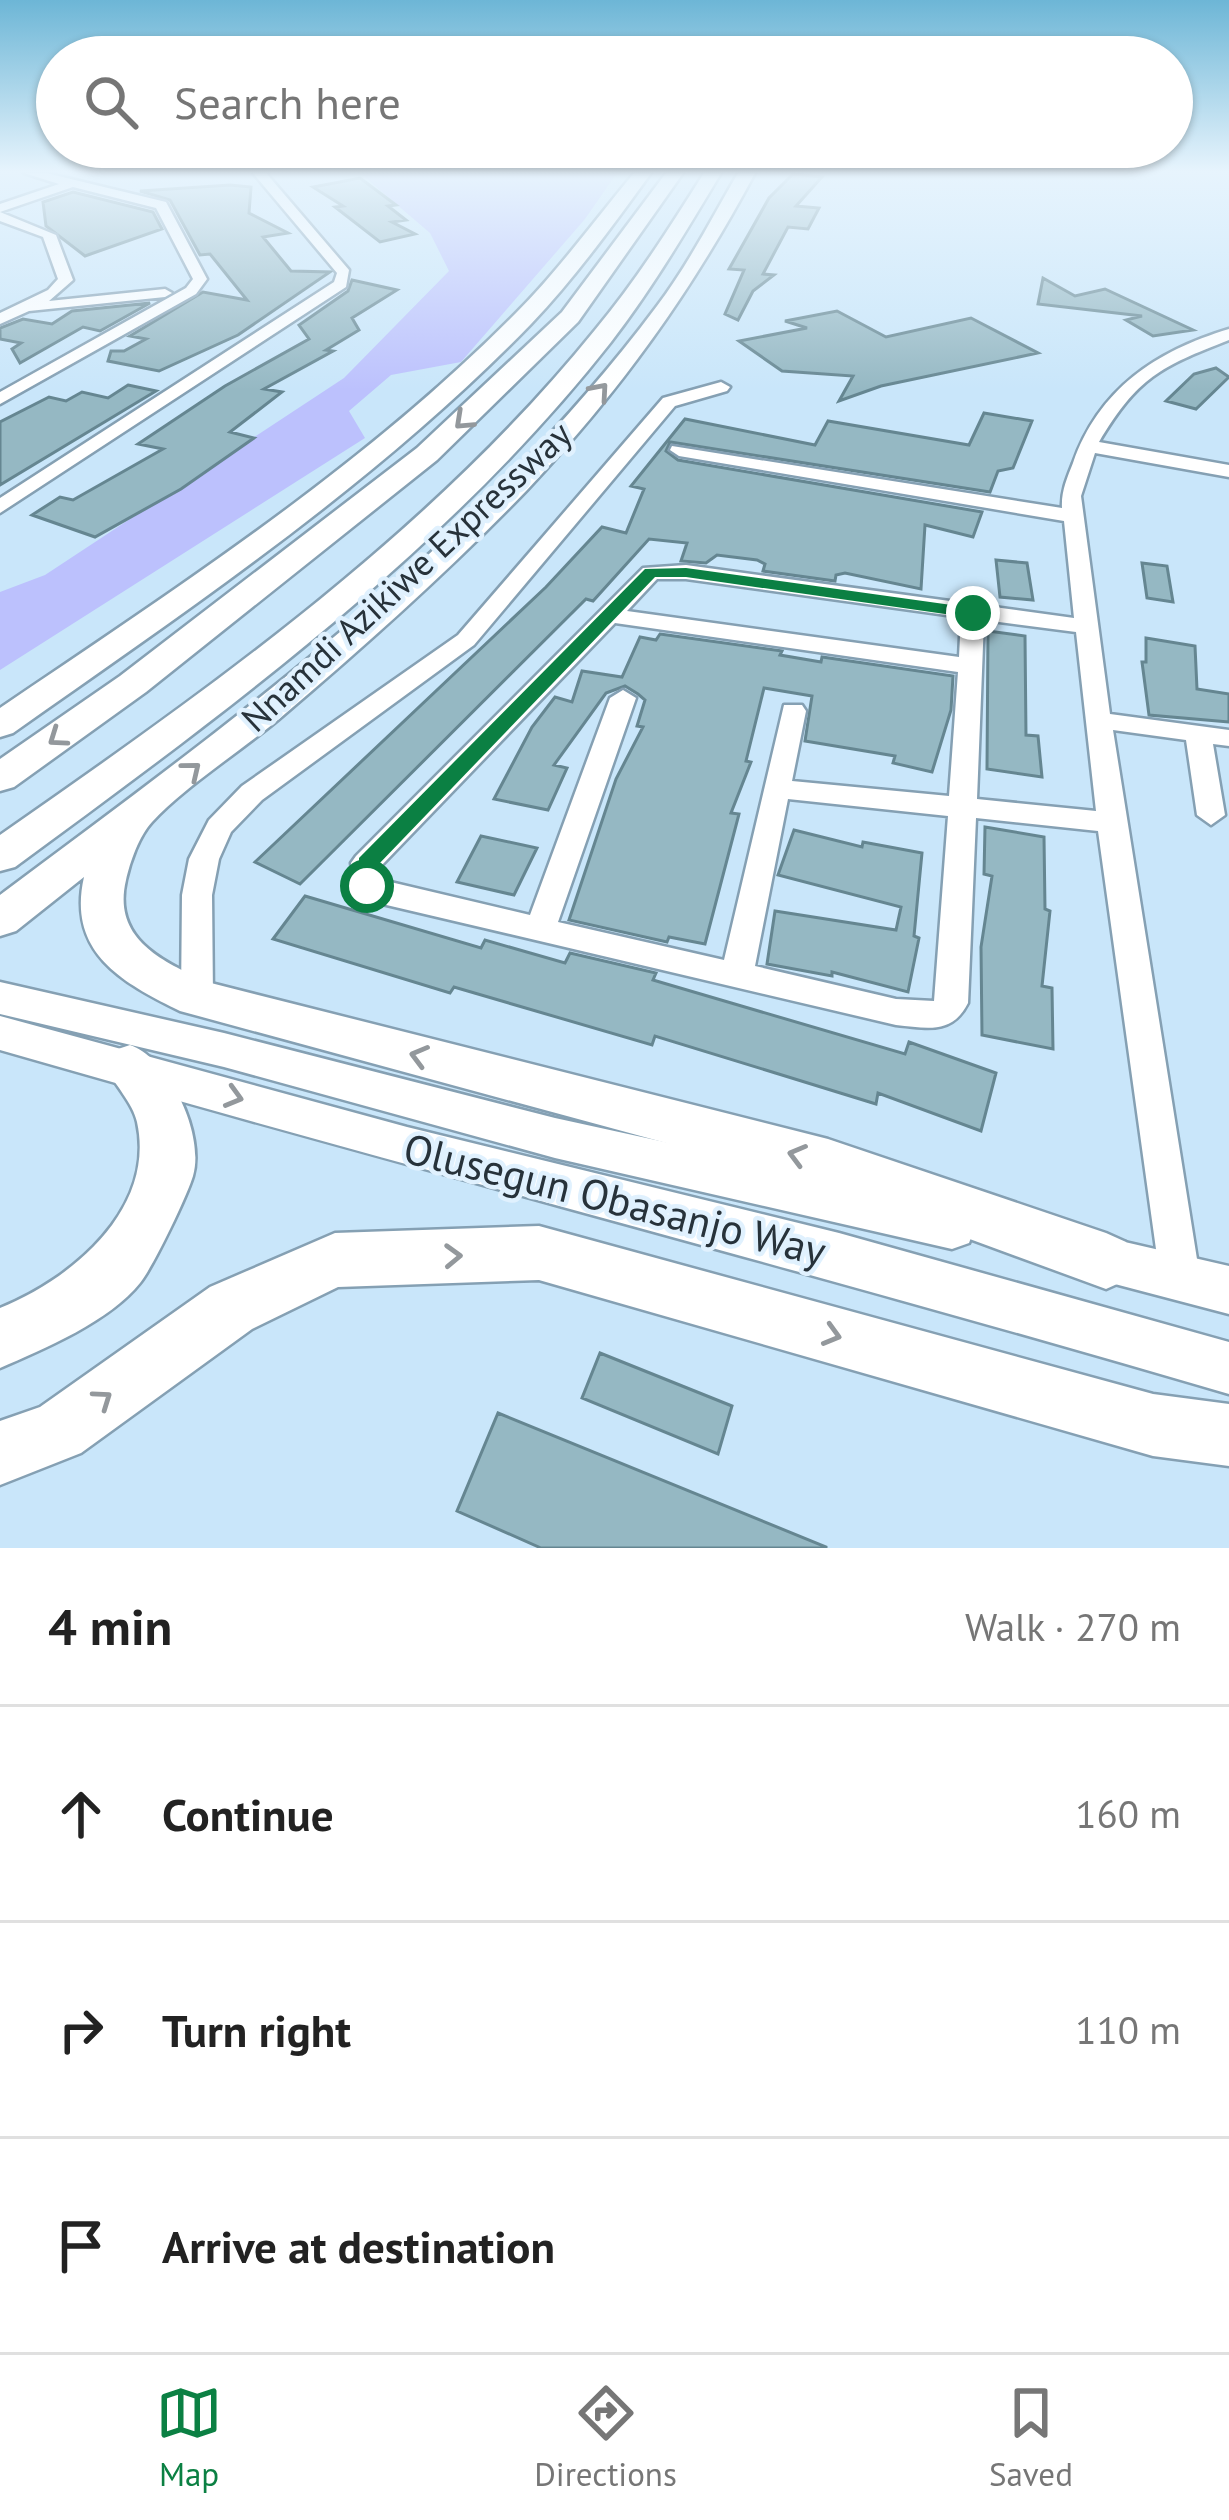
<!DOCTYPE html>
<html lang="en">
<head>
<meta charset="utf-8">
<style>
  body { margin:0; font-family:"PT Sans",sans-serif; background:#f2f2f2; color:#222 }
  .stop { position:absolute; width:36px; height:36px; margin:-27px; border:9px solid #0b8043; border-radius:50%; background:#fff }
  .stop.end { background:#0b8043; border-color:#fff; box-shadow:0 3px 12px #0008 }
  .list { margin:0; padding:0; list-style:none }
  h2 { display:flex; justify-content:space-between; align-items:center; height:156px; margin:0; padding:0 48px; font-size:51px }
  h2 small { font-size:39px; font-weight:400; color:#767676 }
  .list li { display:grid; grid-template-columns:78px 1fr auto; gap:36px; align-items:center; box-sizing:border-box; height:216px; padding:0 48px; border-top:3px solid #e0e0e0 }
  .list b { display:block; font-size:45px; white-space:nowrap }
  .list em { font-size:39px; font-style:normal; color:#767676 }
  .icon { flex:none; width:66px; height:66px; fill:none; stroke:currentColor; stroke-width:2; stroke-linecap:round; stroke-linejoin:round }
  .map { position:relative; flex:none; width:1229px; height:1548px; overflow:hidden }
  .search { position:absolute; background:#fff; box-shadow:0 3px 9px #0004; left:36px; right:36px; top:36px; height:132px; display:flex; align-items:center; gap:30px; box-sizing:border-box; padding:0 42px; border-radius:66px; color:#767676; font-size:45px }
  .sheet { height:804px; background:#fff }
  nav { display:flex; justify-content:space-around; align-items:center; box-sizing:border-box; height:168px; border-top:3px solid #e0e0e0; background:#fff; font-size:33px; color:#767676 }
  nav a { display:grid; justify-items:center; gap:6px }
  nav .on { color:#0b8043 }
  .map>svg:first-child { display:block }
  .green { fill:#bcc1fd }
  .building { fill:#95b8c3; stroke:#658691; stroke-width:3 }
  .lines { fill:none; stroke-linecap:round; stroke-linejoin:round }
  .minor-casing { stroke:#85a0b3; stroke-width:5 }
  .major-casing { stroke:#85a0b3; stroke-width:5 }
  .highway-casing { stroke:#85a0b3; stroke-width:5 }
  .minor { fill:#fff; fill-rule:evenodd }
  .major { fill:#fff; fill-rule:evenodd }
  .highway { fill:#fff; fill-rule:evenodd }
  .oneway { stroke:#93989c }
  .route { fill:#0b8043 }
  .labels { text-anchor:middle; dominant-baseline:central; stroke-width:9; stroke-linejoin:round; paint-order:stroke }
  .street-label { font-size:36px; fill:#27323a; stroke:#e0f1fe }
  .near-street-label { font-size:42px; fill:#27323a; stroke:#e0f1fe }
</style>
</head>
<body>
<div class="map">
<svg width="1229" height="1548" viewBox="0 0 1229 1548">
  <rect width="100%" height="100%" fill="#c9e6fa"/>
  <!-- green -->
  <path class="green" d="M 360,173 L 617,173 L 585,219 L 461,362 L 391,375 L 349,411 L 365,438 L 0,670 L 0,592 L 45,575 L 344,378 L 449,271 L 430,233 Z"/>
  <!-- building -->
  <path class="building" d="M 793,174 L 822,177 L 796,206 L 819,208 L 808,229 L 788,227 L 763,274 L 774,275 L 753,291 L 738,320 L 725,314 L 744,270 L 729,269 L 769,198 Z
    M 360,178 L 396,205 L 388,206 L 406,220 L 392,222 L 415,234 L 380,242 L 335,207 L 343,206 L 313,187 Z
    M 230,185 L 251,187 L 249,213 L 288,233 L 263,237 L 291,271 L 330,272 L 238,335 L 159,371 L 108,361 L 111,351 L 124,351 L 146,339 L 130,336 L 203,292 L 247,300 L 210,254 L 200,255 L 170,200 L 140,191 Z
    M 73,192 L 153,212 L 162,229 L 85,256 L 46,226 L 43,202 Z
    M 1043,278 L 1075,296 L 1105,289 L 1193,330 L 1153,336 L 1126,320 L 1142,316 L 1038,304 Z
    M 352,280 L 397,290 L 352,318 L 359,330 L 326,350 L 333,351 L 264,389 L 282,392 L 230,432 L 254,438 L 181,489 L 95,537 L 32,515 L 60,497 L 73,500 L 163,449 L 138,444 L 225,386 L 309,339 L 299,325 L 348,291 Z
    M 150,303 L 100,331 L 83,327 L 20,363 L 12,349 L 21,343 L 0,339 L 0,328 L 23,319 L 52,324 L 72,311 Z
    M 837,311 L 886,337 L 971,318 L 1038,353 L 881,386 L 839,401 L 853,376 L 782,371 L 739,341 L 807,328 L 785,321 Z
    M 1216,368 L 1229,377 L 1196,409 L 1166,401 L 1194,374 Z
    M 128,385 L 156,391 L 0,485 L 0,422 L 49,397 L 66,401 L 82,392 L 108,398 Z
    M 984,413 L 1032,421 L 1013,468 L 998,471 L 990,492 L 670,442 L 666,451 L 678,460 L 982,512 L 973,537 L 925,525 L 921,589 L 845,573 L 836,575 L 835,581 L 763,571 L 765,564 L 757,560 L 717,555 L 706,563 L 681,561 L 687,543 L 649,539 L 593,601 L 586,599 L 300,884 L 255,862 L 546,587 L 602,527 L 626,533 L 644,489 L 631,486 L 685,419 L 815,445 L 828,421 L 969,445 Z
    M 996,560 L 1027,563 L 1033,600 L 1000,597 Z
    M 1142,563 L 1167,566 L 1173,602 L 1147,598 Z
    M 988,631 L 1025,636 L 1026,735 L 1038,736 L 1042,777 L 987,769 Z
    M 660,634 L 782,651 L 780,655 L 821,662 L 822,657 L 953,676 L 951,710 L 932,772 L 893,763 L 895,756 L 805,741 L 812,696 L 764,688 L 746,761 L 751,762 L 731,813 L 739,814 L 705,944 L 669,937 L 667,942 L 569,920 L 616,779 L 643,727 L 637,726 L 645,700 L 638,694 L 625,686 L 606,693 L 554,765 L 567,768 L 548,810 L 494,799 L 532,727 L 555,697 L 572,702 L 582,671 L 622,677 L 640,637 L 656,640 Z
    M 1146,638 L 1195,646 L 1197,689 L 1229,694 L 1229,722 L 1149,715 L 1142,662 L 1146,662 Z
    M 985,827 L 1044,837 L 1045,909 L 1050,911 L 1042,986 L 1052,988 L 1053,1049 L 982,1035 L 981,947 L 992,876 L 984,874 Z
    M 794,830 L 862,847 L 863,842 L 922,853 L 914,936 L 919,938 L 908,992 L 832,972 L 832,976 L 767,964 L 775,911 L 896,930 L 901,907 L 778,875 Z
    M 481,836 L 537,848 L 514,895 L 457,882 Z
    M 305,896 L 481,948 L 485,940 L 565,963 L 570,953 L 656,973 L 653,980 L 905,1054 L 909,1042 L 996,1073 L 981,1131 L 878,1093 L 876,1104 L 655,1036 L 652,1045 L 454,987 L 450,993 L 273,939 Z
    M 600,1353 L 732,1406 L 718,1454 L 582,1398 Z
    M 498,1413 L 826,1547 L 826,1548 L 541,1548 L 457,1511 Z"/>
  <g class="lines">
    <!-- minor casing -->
    <g class="minor-casing">
      <path id="minor" d="M 24,173 L 46,173 L 166,202 L 207,279 L 196,294 L 0,404 L 0,392 L 186,288 L 193,279 L 156,208 L 73,187 L 0,212 L 0,204 L 59,184 Z
        M 253,173 L 266,173 L 349,270 L 346,287 L 0,513 L 0,498 L 334,282 L 337,273 Z
        M 0,212 L 56,235 L 73,280 L 49,301 L 165,289 L 172,293 L 165,297 L 29,311 L 0,324 L 0,313 L 48,290 L 58,279 L 43,237 L 0,221 Z
        M 1229,329 L 1229,340 C 1160,367 1138,377 1099,442 L 1229,465 L 1229,477 L 1095,453 L 1081,496 L 1110,714 L 1229,730 L 1229,746 L 1213,744 L 1225,815 L 1211,825 L 1197,815 L 1186,740 L 1113,730 L 1200,1278 L 1194,1292 L 1180,1297 L 1166,1292 L 1160,1278 L 1098,831 L 976,818 L 968,1003 C 952,1035 927,1028 896,1025 L 378,903 L 356,894 L 351,863 L 356,856 L 643,568 L 686,565 L 1074,618 L 1064,521 L 679,456 L 670,450 L 672,446 L 1062,508 C 1061,492 1067,478 1073,463 C 1099,389 1156,351 1229,329 ZM 657,579 L 686,579 L 961,617 L 959,657 L 627,611 ZM 984,620 L 1076,632 L 1096,811 L 977,799 ZM 615,623 L 958,672 L 949,796 L 792,781 L 806,711 L 802,705 L 784,705 L 724,960 L 558,922 L 636,698 L 623,690 L 610,698 L 530,915 L 382,880 L 381,866 ZM 788,799 L 948,816 L 934,1001 L 896,999 L 755,966 Z
        M 721,382 L 730,387 L 727,391 L 675,406 L 474,645 L 262,800 L 231,832 L 219,859 L 212,895 L 213,998 L 209,1007 L 197,1011 L 185,1007 L 181,998 L 182,895 L 189,859 L 209,820 L 242,786 L 458,635 L 663,398 Z"/>
    </g>
    <!-- major casing -->
    <g class="major-casing">
      <path id="major" d="M 0,982 L 224,1033 L 555,1118 L 952,1205 L 969,1211 L 975,1227 L 969,1243 L 952,1249 L 555,1158 L 224,1067 L 0,1014 Z
        M 0,1016 L 407,1127 L 839,1233 L 1229,1342 L 1229,1394 C 821,1274 409,1168 0,1050 Z
        M 1090,1234 L 1229,1266 L 1229,1314 L 1073,1273 L 1066,1257 L 1073,1241 Z"/>
    </g>
    <!-- highway casing -->
    <g class="highway-casing">
      <path id="highway" d="M 634,173 L 651,173 C 614,224 574,279 531,324 C 378,482 192,607 13,733 L 0,737 L 0,708 C 178,587 364,467 516,313 C 558,271 595,220 634,173 Z
        M 666,173 L 683,173 L 578,322 L 437,460 L 146,692 L 14,787 L 0,791 L 0,759 L 120,676 L 417,448 L 562,312 Z
        M 704,173 L 721,173 C 686,231 652,289 611,342 C 448,550 226,712 15,867 L 0,871 L 0,835 C 211,688 432,532 595,330 C 636,281 670,227 704,173 Z
        M 738,173 L 755,173 C 690,294 621,390 527,490 C 449,571 365,646 279,719 C 241,751 184,787 152,822 C 139,836 130,862 126,880 C 112,939 162,961 207,982 L 828,1139 L 1106,1233 L 1126,1242 L 1134,1261 L 1126,1280 L 1106,1289 L 828,1187 L 180,1011 C 121,982 67,952 84,877 L 16,931 L 0,936 L 0,895 C 234,720 481,542 657,306 C 688,265 712,218 738,173 Z
        M 130,1045 C 170,1059 205,1135 193,1176 C 187,1196 153,1267 140,1283 C 110,1321 44,1349 0,1368 L 0,1308 C 72,1279 156,1209 137,1122 C 133,1103 114,1084 105,1066 L 112,1051 Z
        M 539,1226 L 1153,1394 L 1229,1404 L 1229,1466 L 1153,1456 L 539,1280 L 338,1287 L 252,1329 L 81,1453 L 0,1485 L 0,1421 L 40,1407 L 210,1287 L 335,1233 Z"/>
    </g>
    <!-- minor -->
    <use href="#minor" class="minor"/>
    <!-- major -->
    <use href="#major" class="major"/>
    <!-- highway -->
    <use href="#highway" class="highway"/>
  </g>
  <!-- one-way arrows -->
  <defs><path id="oneway-chevron" d="M-2-3.5L2.5 0L-2 3.5" fill="none" stroke-width="1.6" stroke-linecap="round" stroke-linejoin="round" transform="scale(3)"/></defs>
  <g class="oneway">
    <use href="#oneway-chevron" transform="translate(600 391) rotate(-49)"/>
    <use href="#oneway-chevron" transform="translate(463 421) rotate(137)"/>
    <use href="#oneway-chevron" transform="translate(57 738) rotate(145)"/>
    <use href="#oneway-chevron" transform="translate(192 770) rotate(-39)"/>
    <use href="#oneway-chevron" transform="translate(419 1056) rotate(-165)"/>
    <use href="#oneway-chevron" transform="translate(234 1097) rotate(16)"/>
    <use href="#oneway-chevron" transform="translate(797 1155) rotate(-165)"/>
    <use href="#oneway-chevron" transform="translate(453 1256) rotate(-2)"/>
    <use href="#oneway-chevron" transform="translate(832 1335) rotate(16)"/>
    <use href="#oneway-chevron" transform="translate(103 1399) rotate(-35)"/>
  </g>
  <!-- sky -->
  <linearGradient id="sky" x2="0" y2="1"><stop stop-color="#6db6d6"/><stop offset="0.44" stop-color="#e7f4fd"/><stop offset="1" stop-color="#e7f4fd" stop-opacity="0"/></linearGradient>
  <rect width="1229" height="390" fill="url(#sky)"/>
  <!-- route -->
  <path class="route" d="M 686,568 L 973,608 L 981,613 L 973,618 L 686,577 L 655,577 L 377,866 L 375,891 L 359,891 L 359,858 L 645,569 Z"/>
  <g class="labels">
    <!-- street labels -->
    <g class="street-label">
      <text transform="translate(406 576) rotate(-43)">Nnamdi Azikiwe Expressway</text>
    </g>
    <!-- near-street labels -->
    <g class="near-street-label">
      <text transform="translate(615 1199) rotate(14)">Olusegun Obasanjo Way</text>
    </g>
  </g>
</svg>
<div class="stop" style="left:367px;top:886px"></div>
<div class="stop end" style="left:973px;top:613px"></div>
<div class="search"><svg class="icon" aria-label="search" viewBox="0 0 24 24"><circle cx="10" cy="10" r="6"/><path d="M15 15l6 6"/></svg>Search here</div>
</div>
<section class="sheet">
<h2>4 min<small>Walk · 270 m</small></h2>
<ul class="list">
<li><svg class="icon" aria-label="ahead" viewBox="0 0 24 24"><path d="M12 20V5M6 11l6-6 6 6"/></svg><div><b>Continue</b></div><em>160 m</em></li>
<li><svg class="icon" aria-label="right" viewBox="0 0 24 24"><path d="M7 20v-9h11M14 6l5 5-5 5"/></svg><div><b>Turn right</b></div><em>110 m</em></li>
<li><svg class="icon" aria-label="arrive" viewBox="0 0 24 24"><path d="M6 21V4h12l-3 4 3 4H6"/></svg><div><b>Arrive at destination</b></div></li>
</ul>
</section>
<nav>
<a class="on"><svg class="icon" aria-label="map" viewBox="0 0 24 24"><path d="M3 6l6-2 6 2 6-2v14l-6 2-6-2-6 2zM9 4v14M15 6v14"/></svg>Map</a>
<a><svg class="icon" aria-label="directions" viewBox="0 0 24 24"><path d="M12 3l9 9-9 9-9-9zM9 14v-3h6M13 9l2 2-2 2"/></svg>Directions</a>
<a><svg class="icon" aria-label="saved" viewBox="0 0 24 24"><path d="M7 4h10v16l-5-4-5 4z"/></svg>Saved</a>
</nav>
</body>
</html>
